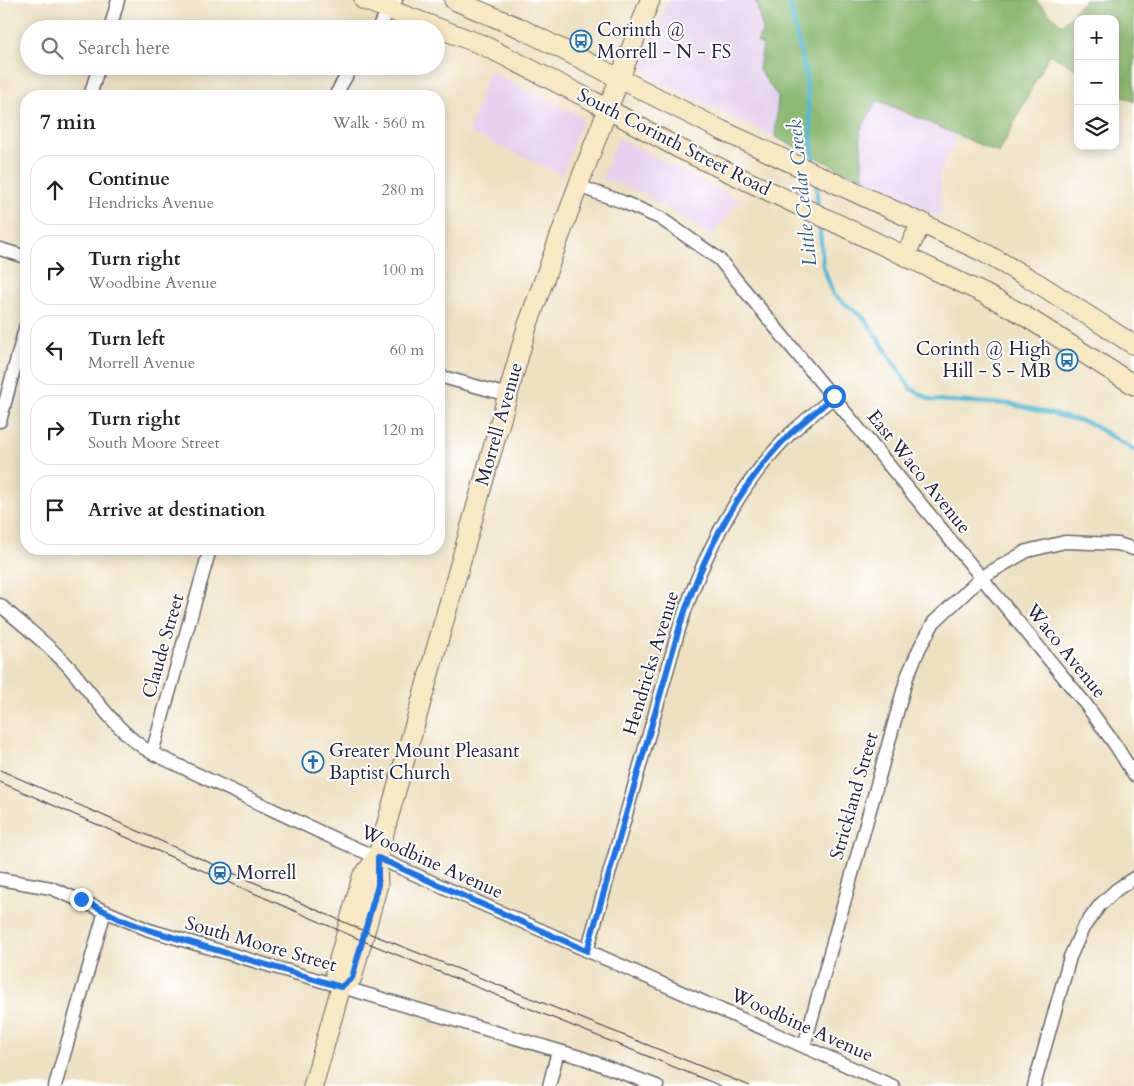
<!DOCTYPE html>
<html lang="en">
<head>
<meta charset="utf-8">
<style>
  body { margin:0; font-family:Cardo,serif; background:#f6f6f6; color:#202124 }
  .controls { position:absolute; right:15px; top:15px; display:grid; overflow:hidden; border-radius:10px; box-shadow:0 2px 12px #0003 }
  .controls button { width:45px; height:45px; display:grid; place-items:center; padding:0; border:0; border-bottom:1px solid #e0e0e0; background:#fff; color:#202124; font:25px sans-serif }
  .stop { position:absolute; width:15px; height:15px; margin:-11px; border:4px solid #1a73e8; border-radius:50%; background:#fff }
  .stop.end { background:#1a73e8; border-color:#fff; box-shadow:0 1px 5px #0008 }
  .list { margin:0; padding:0; list-style:none }
  h2 { display:flex; justify-content:space-between; align-items:center; height:65px; margin:0; padding:0 20px; font-size:21px }
  h2 small { font-size:16px; font-weight:400; color:#757577 }
  .list li { display:grid; grid-template-columns:32px 1fr auto; gap:15px; align-items:center; box-sizing:border-box; height:70px; margin:0 10px 10px; padding:0 10px; border:1px solid #e0e0e0; border-radius:20px }
  .list b { display:block; font-size:19px; white-space:nowrap }
  .list p { margin:0; font-size:16px; white-space:nowrap; color:#757577 }
  .list em { font-size:16px; font-style:normal; color:#757577 }
  .icon { flex:none; width:28px; height:28px; fill:none; stroke:currentColor; stroke-width:2; stroke-linecap:round; stroke-linejoin:round }
  .map { position:relative; flex:none; width:1134px; height:1086px; overflow:hidden }
  .search { position:absolute; background:#fff; box-shadow:0 2px 12px #0003; left:20px; top:20px; width:425px; height:55px; display:flex; align-items:center; gap:12px; box-sizing:border-box; padding:0 18px; border-radius:28px; color:#757577; font-size:19px }
  .panel { position:absolute; background:#fff; box-shadow:0 2px 12px #0003; left:20px; top:90px; width:425px; height:465px; border-radius:20px }
  .map>svg:first-child { display:block }
  .built { fill:#e6d2f0 }
  .forest { fill:#8db972; stroke:#586e56 }
  .lines { fill:none; stroke-linecap:round; stroke-linejoin:round }
  .stream { stroke:#54b8d3; stroke-width:4.5 }
  .street-casing { stroke:#69656a; stroke-width:15 }
  .secondary-casing { stroke:#69656a; stroke-width:21 }
  .street { stroke:#fff; stroke-width:12 }
  .secondary { stroke:#f8e8c3; stroke-width:19 }
  .tram { stroke:#22223b; stroke-width:1 }
  .route { stroke:#1a73e8; stroke-width:6 }
  .labels { text-anchor:middle; dominant-baseline:central; stroke-width:4; stroke-linejoin:round; paint-order:stroke }
  .poi-label { font-size:19px; fill:#22223b; stroke:#fff; text-anchor:start }
  .street-label { font-size:19px; fill:#22223b; stroke:#fff }
  .water-label { font-size:20px; font-style:italic; fill:#365e78; stroke:#fff }
</style>
</head>
<body>
<div class="map">
<svg width="1134" height="1086" viewBox="0 0 1134 1086">
  <rect width="100%" height="100%" fill="#fff"/>
  <filter id="ink" filterUnits="userSpaceOnUse"><feTurbulence type="fractalNoise" baseFrequency=".02" numOctaves="2"/><feDisplacementMap in="SourceGraphic" scale="10" xChannelSelector="R" yChannelSelector="G"/><feConvolveMatrix kernelMatrix="1 2 1 2 8 2 1 2 1" color-interpolation-filters="sRGB"/></filter>
  <filter id="wash" filterUnits="userSpaceOnUse"><feTurbulence type="fractalNoise" baseFrequency=".0096" numOctaves="4" result="noise"/><feDisplacementMap in="SourceGraphic" scale="20" xChannelSelector="R" yChannelSelector="G"/><feGaussianBlur stdDeviation="1.12" result="paint"/><feColorMatrix in="noise" values="0 0 0 0 0 0 0 0 0 0 0 0 0 0 0 0 0 1.4 0 .05"/><feComposite in="paint" operator="in"/></filter>
  <g filter="url(#wash)">
    <rect width="100%" height="100%" fill="#eee1c1"/>
    <!-- built -->
    <path class="built" d="M 668,0 L 755,0 L 763,30 L 757,42 L 763,44 L 759,70 L 778,97 L 775,137 L 646,75 L 642,66 Z
      M 489,71 L 583,118 L 562,175 L 469,132 Z
      M 877,99 L 957,136 L 940,173 L 941,214 L 938,216 L 863,180 L 860,131 Z
      M 618,138 L 740,200 L 711,236 L 643,193 L 602,178 Z"/>
    <!-- forest -->
    <path class="forest" d="M 755,0 L 1035,0 L 1062,25 L 1085,0 L 1134,0 L 1134,102 L 1115,92 L 1115,19 L 1078,19 L 1078,70 L 1049,54 L 999,153 L 877,100 L 860,131 L 863,180 L 775,137 L 778,97 L 759,70 L 763,45 L 757,42 L 763,30 Z"/>
    <g class="lines">
      <!-- stream -->
      <path class="stream" d="M 789,0 L 806,77 L 814,167
        M 816,180 L 818,210
        M 819,220 L 823,266 L 833,294 L 865,319 L 911,389 L 931,400 L 1011,404 L 1089,423 L 1134,450"/>
    </g>
  </g>
  <g filter="url(#ink)">
    <g class="lines">
      <!-- street casing -->
      <g class="street-casing">
        <path id="street" d="M 110,29 L 118,0
          M 377,29 L 396,0
          M 90,96 L 99,66
          M 335,96 L 352,66
          M 578,186 L 623,202 L 660,218 L 719,259 L 1084,702 L 1116,746 L 1134,775
          M 0,249 L 26,257
          M 439,376 L 508,395
          M 0,421 L 26,325
          M 0,605 C 23,625 48,644 69,667 C 94,696 118,734 152,753 L 335,839 L 893,1086
          M 152,753 L 210,549
          M 0,879 L 51,888 L 149,930 L 583,1058 L 657,1086
          M 587,951 L 679,629 C 702,557 736,488 790,434 C 804,421 819,409 834,397
          M 804,1046 L 907,677 L 920,647 L 934,622 L 982,577 L 1027,551 L 1065,542 L 1118,544 L 1134,549
          M 55,1086 L 105,911
          M 549,1086 L 558,1051
          M 1034,1086 L 1070,957 L 1083,928 L 1100,905 L 1116,890 L 1134,878"/>
      </g>
      <!-- secondary casing -->
      <g class="secondary-casing">
        <path id="secondary" d="M 364,0 L 483,45 L 593,101 L 678,148 L 985,294 L 1020,313 L 1134,385
          M 454,0 L 520,28 L 721,130 L 983,252 L 1039,284 L 1134,345
          M 905,256 L 922,222
          M 341,987 L 335,973 L 362,877 L 377,858
          M 313,1086 L 341,987 L 352,978 L 378,885 L 377,858 L 527,327 L 578,186 L 650,0"/>
      </g>
      <!-- street -->
      <use href="#street" class="street"/>
      <!-- secondary -->
      <use href="#secondary" class="secondary"/>
      <!-- tram -->
      <path class="tram" d="M 0,770 L 371,934 L 750,1086
        M 0,782 L 368,943 L 721,1086"/>
    </g>
  </g>
  <g class="lines" filter="url(#ink)">
    <!-- route -->
    <path class="route" d="M 81,899 L 120,919 L 149,930 L 341,987 L 352,978 L 365,931 L 378,885 L 378,858 L 587,951 L 679,629 C 702,557 736,488 790,434 C 804,421 819,409 834,396"/>
  </g>
  <!-- icons -->
  <defs>
    <g id="bus-ring" transform="scale(1.125)"><circle r="9.5" fill="#fff" stroke="#1f6fb2" stroke-width="1.5"/><path d="M-5-6H5V4H4V6H2V4H-2V6H-4V4H-5ZM-3.5-4V0h7V-4ZM-3.5 1.2v1.5H-2V1.2ZM2 1.2v1.5H3.5V1.2Z" fill="#1f6fb2"/></g>
    <g id="church-ring" transform="scale(1.125)"><circle r="9.5" fill="#fff" stroke="#1f6fb2" stroke-width="1.5"/><path d="M-1.2-6h2.4v3.5h3.3v2.4h-3.3V6h-2.4V-.1h-3.3v-2.4h3.3Z" fill="#1f6fb2"/></g>
    <g id="station-ring" transform="scale(1.125)"><circle r="9.5" fill="#fff" stroke="#1f6fb2" stroke-width="1.5"/><path d="M-3-6H3Q5-6 5-4V2Q5 4 3 4L4.5 6H3L1.5 4h-3L-3 6H-4.5L-3 4Q-5 4-5 2V-4Q-5-6-3-6ZM-3.5-4v3h7v-3ZM-3.5 1v1.5H-2V1ZM2 1v1.5H3.5V1Z" fill="#1f6fb2"/></g>
  </defs>
  <g fill-rule="evenodd">
    <use href="#bus-ring" x="581" y="41"/>
    <use href="#bus-ring" x="1067" y="360"/>
    <use href="#church-ring" x="313" y="762"/>
    <use href="#station-ring" x="220" y="873"/>
  </g>
  <g class="labels">
    <!-- poi labels -->
    <g class="poi-label">
      <text x="597" y="30">Corinth @<tspan x="597" dy="22">Morrell - N - FS</tspan></text>
      <text x="1051" y="349" text-anchor="end">Corinth @ High<tspan x="1051" dy="22">Hill - S - MB</tspan></text>
      <text x="329" y="751">Greater Mount Pleasant<tspan x="329" dy="22">Baptist Church</tspan></text>
      <text x="236" y="873">Morrell</text>
    </g>
    <!-- street labels -->
    <g class="street-label">
      <text transform="translate(674 142) rotate(27)">South Corinth Street Road</text>
      <text transform="translate(499 424) rotate(-74)">Morrell Avenue</text>
      <text transform="translate(919 472) rotate(51)">East Waco Avenue</text>
      <text transform="translate(163 646) rotate(-74)">Claude Street</text>
      <text transform="translate(1066 651) rotate(51)">Waco Avenue</text>
      <text transform="translate(651 663) rotate(-73)">Hendricks Avenue</text>
      <text transform="translate(854 796) rotate(-74)">Strickland Street</text>
      <text transform="translate(432 862) rotate(24)">Woodbine Avenue</text>
      <text transform="translate(261 944) rotate(16)">South Moore Street</text>
      <text transform="translate(802 1025) rotate(24)">Woodbine Avenue</text>
    </g>
    <!-- water labels -->
    <g class="water-label">
      <text transform="translate(802 193) rotate(-96)">Little Cedar Creek</text>
    </g>
  </g>
</svg>
<div class="controls">
<button>+</button>
<button>−</button>
<button><svg class="icon" aria-label="layers" viewBox="0 0 24 24"><path d="M12 4l9 5-9 5-9-5zM3 14l9 5 9-5"/></svg></button>
</div>
<div class="stop" style="left:834px;top:396px"></div>
<div class="stop end" style="left:81px;top:899px"></div>
<div class="search"><svg class="icon" aria-label="search" viewBox="0 0 24 24"><circle cx="10" cy="10" r="6"/><path d="M15 15l6 6"/></svg>Search here</div>
<section class="panel">
<h2>7 min<small>Walk · 560 m</small></h2>
<ul class="list">
<li><svg class="icon" aria-label="ahead" viewBox="0 0 24 24"><path d="M12 20V5M6 11l6-6 6 6"/></svg><div><b>Continue</b><p>Hendricks Avenue</p></div><em>280 m</em></li>
<li><svg class="icon" aria-label="right" viewBox="0 0 24 24"><path d="M7 20v-9h11M14 6l5 5-5 5"/></svg><div><b>Turn right</b><p>Woodbine Avenue</p></div><em>100 m</em></li>
<li><svg class="icon" aria-label="left" viewBox="0 0 24 24"><path d="M17 20v-9H6M10 6l-5 5 5 5"/></svg><div><b>Turn left</b><p>Morrell Avenue</p></div><em>60 m</em></li>
<li><svg class="icon" aria-label="right" viewBox="0 0 24 24"><path d="M7 20v-9h11M14 6l5 5-5 5"/></svg><div><b>Turn right</b><p>South Moore Street</p></div><em>120 m</em></li>
<li><svg class="icon" aria-label="arrive" viewBox="0 0 24 24"><path d="M6 21V4h12l-3 4 3 4H6"/></svg><div><b>Arrive at destination</b></div></li>
</ul>
</section>
</div>
</body>
</html>
